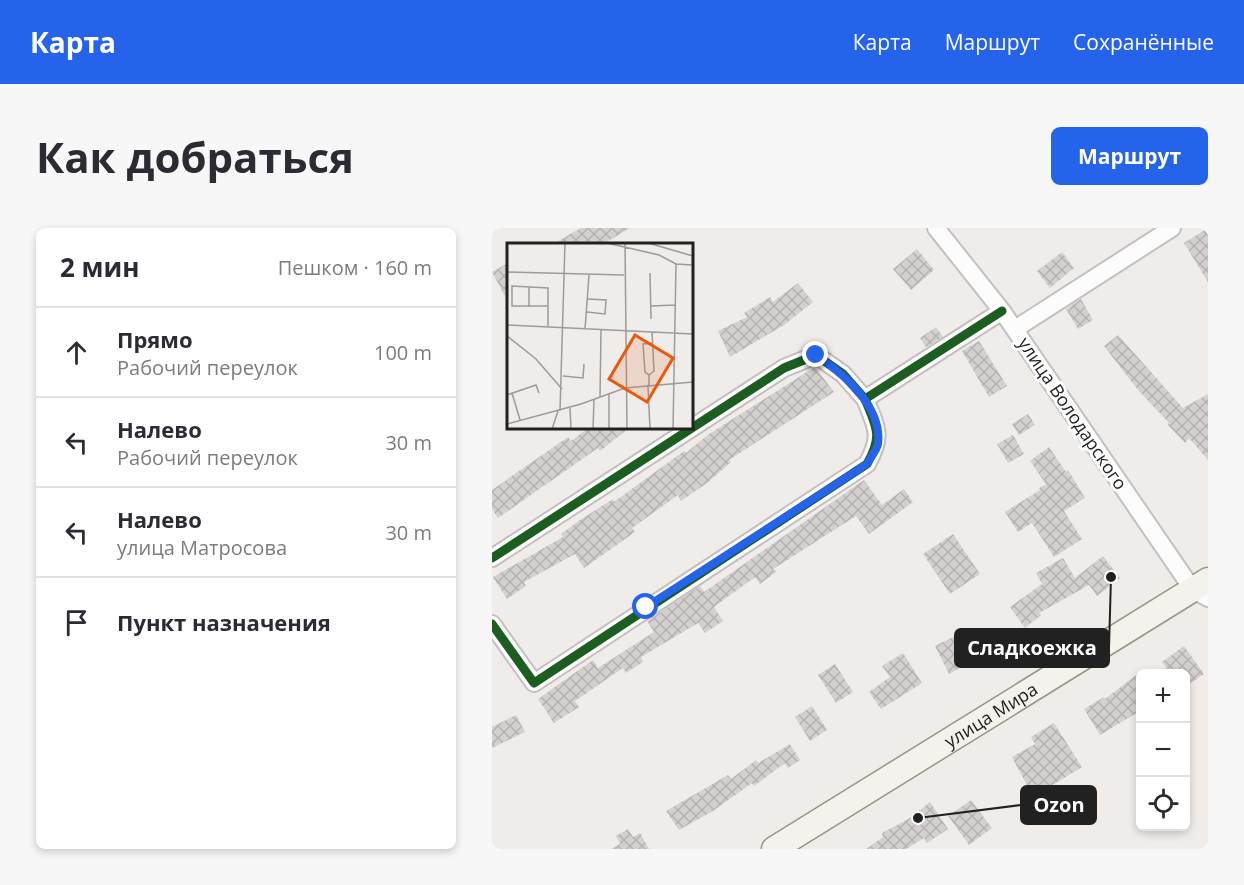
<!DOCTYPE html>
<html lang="ru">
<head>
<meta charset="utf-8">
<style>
  body { margin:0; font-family:"Open Sans",sans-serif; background:#f7f7f7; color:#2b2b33 }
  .controls { position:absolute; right:18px; bottom:18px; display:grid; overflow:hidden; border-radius:9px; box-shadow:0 3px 9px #0003 }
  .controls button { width:54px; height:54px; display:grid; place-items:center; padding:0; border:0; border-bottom:2px solid #e1e1e2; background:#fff; color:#2b2b33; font:30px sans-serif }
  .stop { position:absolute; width:18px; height:18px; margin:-14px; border:4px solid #2563eb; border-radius:50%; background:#fff }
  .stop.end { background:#2563eb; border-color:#fff; box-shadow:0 2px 6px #0008 }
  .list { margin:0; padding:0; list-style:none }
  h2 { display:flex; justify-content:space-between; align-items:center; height:78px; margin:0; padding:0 24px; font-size:26px }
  h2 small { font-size:20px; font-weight:400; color:#7c7c81 }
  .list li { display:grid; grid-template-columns:39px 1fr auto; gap:18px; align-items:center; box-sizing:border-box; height:90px; padding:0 24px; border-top:2px solid #e1e1e2 }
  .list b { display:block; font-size:22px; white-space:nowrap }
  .list p { margin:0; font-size:20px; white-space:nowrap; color:#7c7c81 }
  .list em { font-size:20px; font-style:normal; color:#7c7c81 }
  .icon { flex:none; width:33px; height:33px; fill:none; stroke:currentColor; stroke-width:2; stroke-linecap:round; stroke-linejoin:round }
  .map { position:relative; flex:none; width:716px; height:621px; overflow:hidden; border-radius:9px }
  header { display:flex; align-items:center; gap:36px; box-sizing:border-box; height:84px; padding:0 30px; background:#2563eb; color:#fff }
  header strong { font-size:28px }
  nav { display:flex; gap:33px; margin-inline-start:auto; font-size:21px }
  .intro { display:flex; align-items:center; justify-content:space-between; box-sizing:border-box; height:144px; padding:0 36px }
  h1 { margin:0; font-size:42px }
  .button { padding:15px 27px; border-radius:9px; background:#2563eb; color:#fff; font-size:21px; font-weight:700 }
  main { display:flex; gap:36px; padding:0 36px }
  aside { flex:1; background:#fff; border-radius:9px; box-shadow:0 3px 9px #0003 }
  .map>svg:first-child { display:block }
  .building { fill:url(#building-cross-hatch) }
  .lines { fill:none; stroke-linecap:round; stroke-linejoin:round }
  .street-casing { stroke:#c2c1c0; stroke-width:20 }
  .secondary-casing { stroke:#999683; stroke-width:27 }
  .street { stroke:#fdfcfc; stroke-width:16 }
  .secondary { stroke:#f3f2ed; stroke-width:24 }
  .cycleway-casing { stroke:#fff; stroke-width:13 }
  .cycleway { stroke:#1b5e20; stroke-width:9 }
  .route { stroke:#2563eb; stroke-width:8 }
  .labels { text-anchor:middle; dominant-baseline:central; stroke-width:6; stroke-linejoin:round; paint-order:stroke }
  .street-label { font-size:18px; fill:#212121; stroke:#fff }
  .inset-road { fill:none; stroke:#9d9b9a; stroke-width:1.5 }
  .view { fill:#e8590c; fill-opacity:0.15; stroke:#e8590c; stroke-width:3 }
  .inset-edge { fill:none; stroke:#212121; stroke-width:3 }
  .leader { fill:none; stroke:#212121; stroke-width:2 }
  .callout-dot { fill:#212121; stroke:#fff; stroke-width:2 }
  .callout { fill:#212121; stroke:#212121; stroke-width:2 }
  .callout-label { font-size:20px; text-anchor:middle; font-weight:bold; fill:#fff }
</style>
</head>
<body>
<header>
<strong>Карта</strong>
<nav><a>Карта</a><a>Маршрут</a><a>Сохранённые</a></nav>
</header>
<div class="intro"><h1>Как добраться</h1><a class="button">Маршрут</a></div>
<main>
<aside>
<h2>2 мин<small>Пешком · 160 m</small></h2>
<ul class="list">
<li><svg class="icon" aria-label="ahead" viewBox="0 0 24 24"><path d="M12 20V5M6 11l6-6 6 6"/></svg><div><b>Прямо</b><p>Рабочий переулок</p></div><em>100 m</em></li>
<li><svg class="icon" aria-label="left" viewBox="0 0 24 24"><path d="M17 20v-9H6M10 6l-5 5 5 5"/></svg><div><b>Налево</b><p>Рабочий переулок</p></div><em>30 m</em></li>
<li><svg class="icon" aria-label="left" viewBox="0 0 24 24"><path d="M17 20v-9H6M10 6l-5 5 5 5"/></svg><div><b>Налево</b><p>улица Матросова</p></div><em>30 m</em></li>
<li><svg class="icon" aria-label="arrive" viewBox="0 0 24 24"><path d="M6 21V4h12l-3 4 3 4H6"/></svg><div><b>Пункт назначения</b></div></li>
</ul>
</aside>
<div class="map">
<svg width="716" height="621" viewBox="0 0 716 621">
  <defs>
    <pattern id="building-cross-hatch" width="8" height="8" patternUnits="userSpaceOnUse" patternTransform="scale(1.5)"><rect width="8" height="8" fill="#d4d0cf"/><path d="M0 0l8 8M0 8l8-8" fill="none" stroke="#b6b2b1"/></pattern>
  </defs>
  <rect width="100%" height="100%" fill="#efecea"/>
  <!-- building -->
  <path class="building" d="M 89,0 L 138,0 L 111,16 L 61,16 Z
    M 716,0 L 716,54 L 692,15 Z
    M 425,21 L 442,42 L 419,62 L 401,41 Z
    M 570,24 L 582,40 L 558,60 L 545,43 Z
    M 16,35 L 16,74 L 0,44 Z
    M 306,55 L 321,74 L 292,97 L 238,129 L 226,103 L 255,89 L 252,85 L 278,69 L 281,74 Z
    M 589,71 L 601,92 L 586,101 L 574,81 Z
    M 444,99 L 451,109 L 434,119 L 428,110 Z
    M 626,107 L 691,180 L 716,166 L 716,232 L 697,210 L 693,215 L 676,197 L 677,195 L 646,162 L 612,118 Z
    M 487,113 L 515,158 L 497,169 L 470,123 Z
    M 323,139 L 342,164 L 237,232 L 239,234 L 215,255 L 189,273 L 186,267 L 140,300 L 143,304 L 92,340 L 83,326 L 32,354 L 34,358 L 15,371 L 1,349 L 71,309 L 69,306 L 88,292 L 121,271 L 122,274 L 192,223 L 194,225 L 217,206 Z
    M 536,186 L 543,197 L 527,207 L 520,196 Z
    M 96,200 L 137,200 L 108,223 L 106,220 L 6,290 L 0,281 L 0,262 L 76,209 L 79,213 Z
    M 521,207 L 532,226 L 516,235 L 505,216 Z
    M 557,219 L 574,244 L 576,242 L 593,270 L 572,283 L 590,311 L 562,329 L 540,295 L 526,304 L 513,284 L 548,262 L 547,260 L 554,256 L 538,233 Z
    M 372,252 L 390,277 L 412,261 L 421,274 L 377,306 L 364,288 L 281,341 L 284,344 L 268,356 L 263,349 L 222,379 L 231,393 L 213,405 L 206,395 L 149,429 L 151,434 L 134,445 L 131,440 L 83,473 L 87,479 L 62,495 L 46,471 L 101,432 L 106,440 L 162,404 L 155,393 L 208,358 L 212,364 Z
    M 461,306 L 488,346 L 458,366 L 431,326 Z
    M 611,328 L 628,350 L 605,368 L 597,357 L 547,385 L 549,387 L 533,400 L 518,379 L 550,356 L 544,345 L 571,330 L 583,350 Z
    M 463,408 L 477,435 L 457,446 L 443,418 Z
    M 692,418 L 712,446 L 693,459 L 693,446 L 679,446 L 670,434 Z
    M 411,425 L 430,455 L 389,481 L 377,464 L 398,449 L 390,438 Z
    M 343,436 L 361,464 L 344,475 L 326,447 Z
    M 648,444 L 648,483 L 608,507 L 592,481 L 612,469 L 613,471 Z
    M 320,478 L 335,502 L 318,513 L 303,489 Z
    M 24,487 L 33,504 L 0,520 L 0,499 Z
    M 562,495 L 590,539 L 541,569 L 520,529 L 543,516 L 539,509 Z
    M 298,516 L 308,532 L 296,540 L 293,535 L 262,558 L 260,555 L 221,583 L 187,602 L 174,583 L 236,547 L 239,551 L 264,532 L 266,535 Z
    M 479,572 L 500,600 L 477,617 L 456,588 Z
    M 438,574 L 456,601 L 435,615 L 432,610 L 414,621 L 374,621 L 391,609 L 390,605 L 418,590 Z
    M 136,601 L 141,609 L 148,605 L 157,621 L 119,621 L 128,616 L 124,608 Z"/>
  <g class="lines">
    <!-- street casing -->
    <g class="street-casing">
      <path id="street" d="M 444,0 L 510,83 L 701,362 L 716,370
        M 523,101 L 680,0
        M 0,330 L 292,140 L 324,127 L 351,146 L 373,171 L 510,83
        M 0,396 L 42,455 L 375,236 C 391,208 385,200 373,171"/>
    </g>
    <!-- secondary casing -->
    <g class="secondary-casing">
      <g id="secondary">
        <path id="s1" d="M 282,621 L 716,352"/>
      </g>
    </g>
    <!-- street -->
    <use href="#street" class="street"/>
    <!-- secondary -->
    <use href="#secondary" class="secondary"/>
    <!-- cycleway casing -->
    <g class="cycleway-casing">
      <path id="cycleway" d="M 0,330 L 292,140 L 324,127 L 351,146 L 373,171 L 510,83
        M 0,396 L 42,455 L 375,236 C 391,208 385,200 373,171"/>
    </g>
    <!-- cycleway -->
    <use href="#cycleway" class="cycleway"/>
  </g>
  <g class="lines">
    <!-- route -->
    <path class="route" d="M 154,379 L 375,236 C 378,230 385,222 386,216 C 391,178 350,145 324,127"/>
  </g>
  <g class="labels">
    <!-- street labels -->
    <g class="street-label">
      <text transform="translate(581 185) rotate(56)">улица Володарского</text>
      <text stroke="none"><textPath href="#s1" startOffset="255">улица Мира</textPath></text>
    </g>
  </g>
  <!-- overview -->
  <g transform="translate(15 15)">
    <rect width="186" height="186" fill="#efecea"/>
    <path class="inset-road" d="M 100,0 L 152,12 L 169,21 L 186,22M 118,0 L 120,186M 141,0 L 186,13M 0,29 L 117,32M 143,30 L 144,76M 41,63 L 5,63 L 5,43 L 41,45 L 41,83M 144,63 L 168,62M 22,64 L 22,44M 80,69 L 98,71 L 99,57 L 81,56M 0,82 L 186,91M 78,86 L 82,32M 0,93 L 29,116 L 55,146M 142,132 L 138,129 L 136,101 L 146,100M 56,133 L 76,135 L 77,121M 141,143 L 143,186M 142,143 L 142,132 L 147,128 L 145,89M 5,150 L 13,177M 102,151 L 102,186M 0,152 L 29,142 L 32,150M 93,154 L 94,87M 63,165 L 64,186M 53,168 L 58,0M 0,181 L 74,161 L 118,145 L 186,139M 45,186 L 51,168M 86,186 L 87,157M 166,186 L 169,21"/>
    <path class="view" d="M 128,92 L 166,115 L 140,159 L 102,136 Z"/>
    <rect width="186" height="186" class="inset-edge"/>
  </g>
  <!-- callouts -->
  <path class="leader" d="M619 349L617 420M426 590L529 577"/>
  <g class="callout-dot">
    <circle cx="619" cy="349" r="6"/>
    <circle cx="426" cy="590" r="6"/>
  </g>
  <g class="callout">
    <rect x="463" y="401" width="154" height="38" rx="6"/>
    <rect x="529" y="558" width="75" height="38" rx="6"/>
  </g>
  <g class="callout-label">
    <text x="540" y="427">Сладкоежка</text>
    <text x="567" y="584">Ozon</text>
  </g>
</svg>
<div class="controls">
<button>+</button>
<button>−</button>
<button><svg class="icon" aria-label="locate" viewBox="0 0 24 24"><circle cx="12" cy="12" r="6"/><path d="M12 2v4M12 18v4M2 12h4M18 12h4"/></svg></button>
</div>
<div class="stop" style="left:154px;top:379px"></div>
<div class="stop end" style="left:324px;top:127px"></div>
</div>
</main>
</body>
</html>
